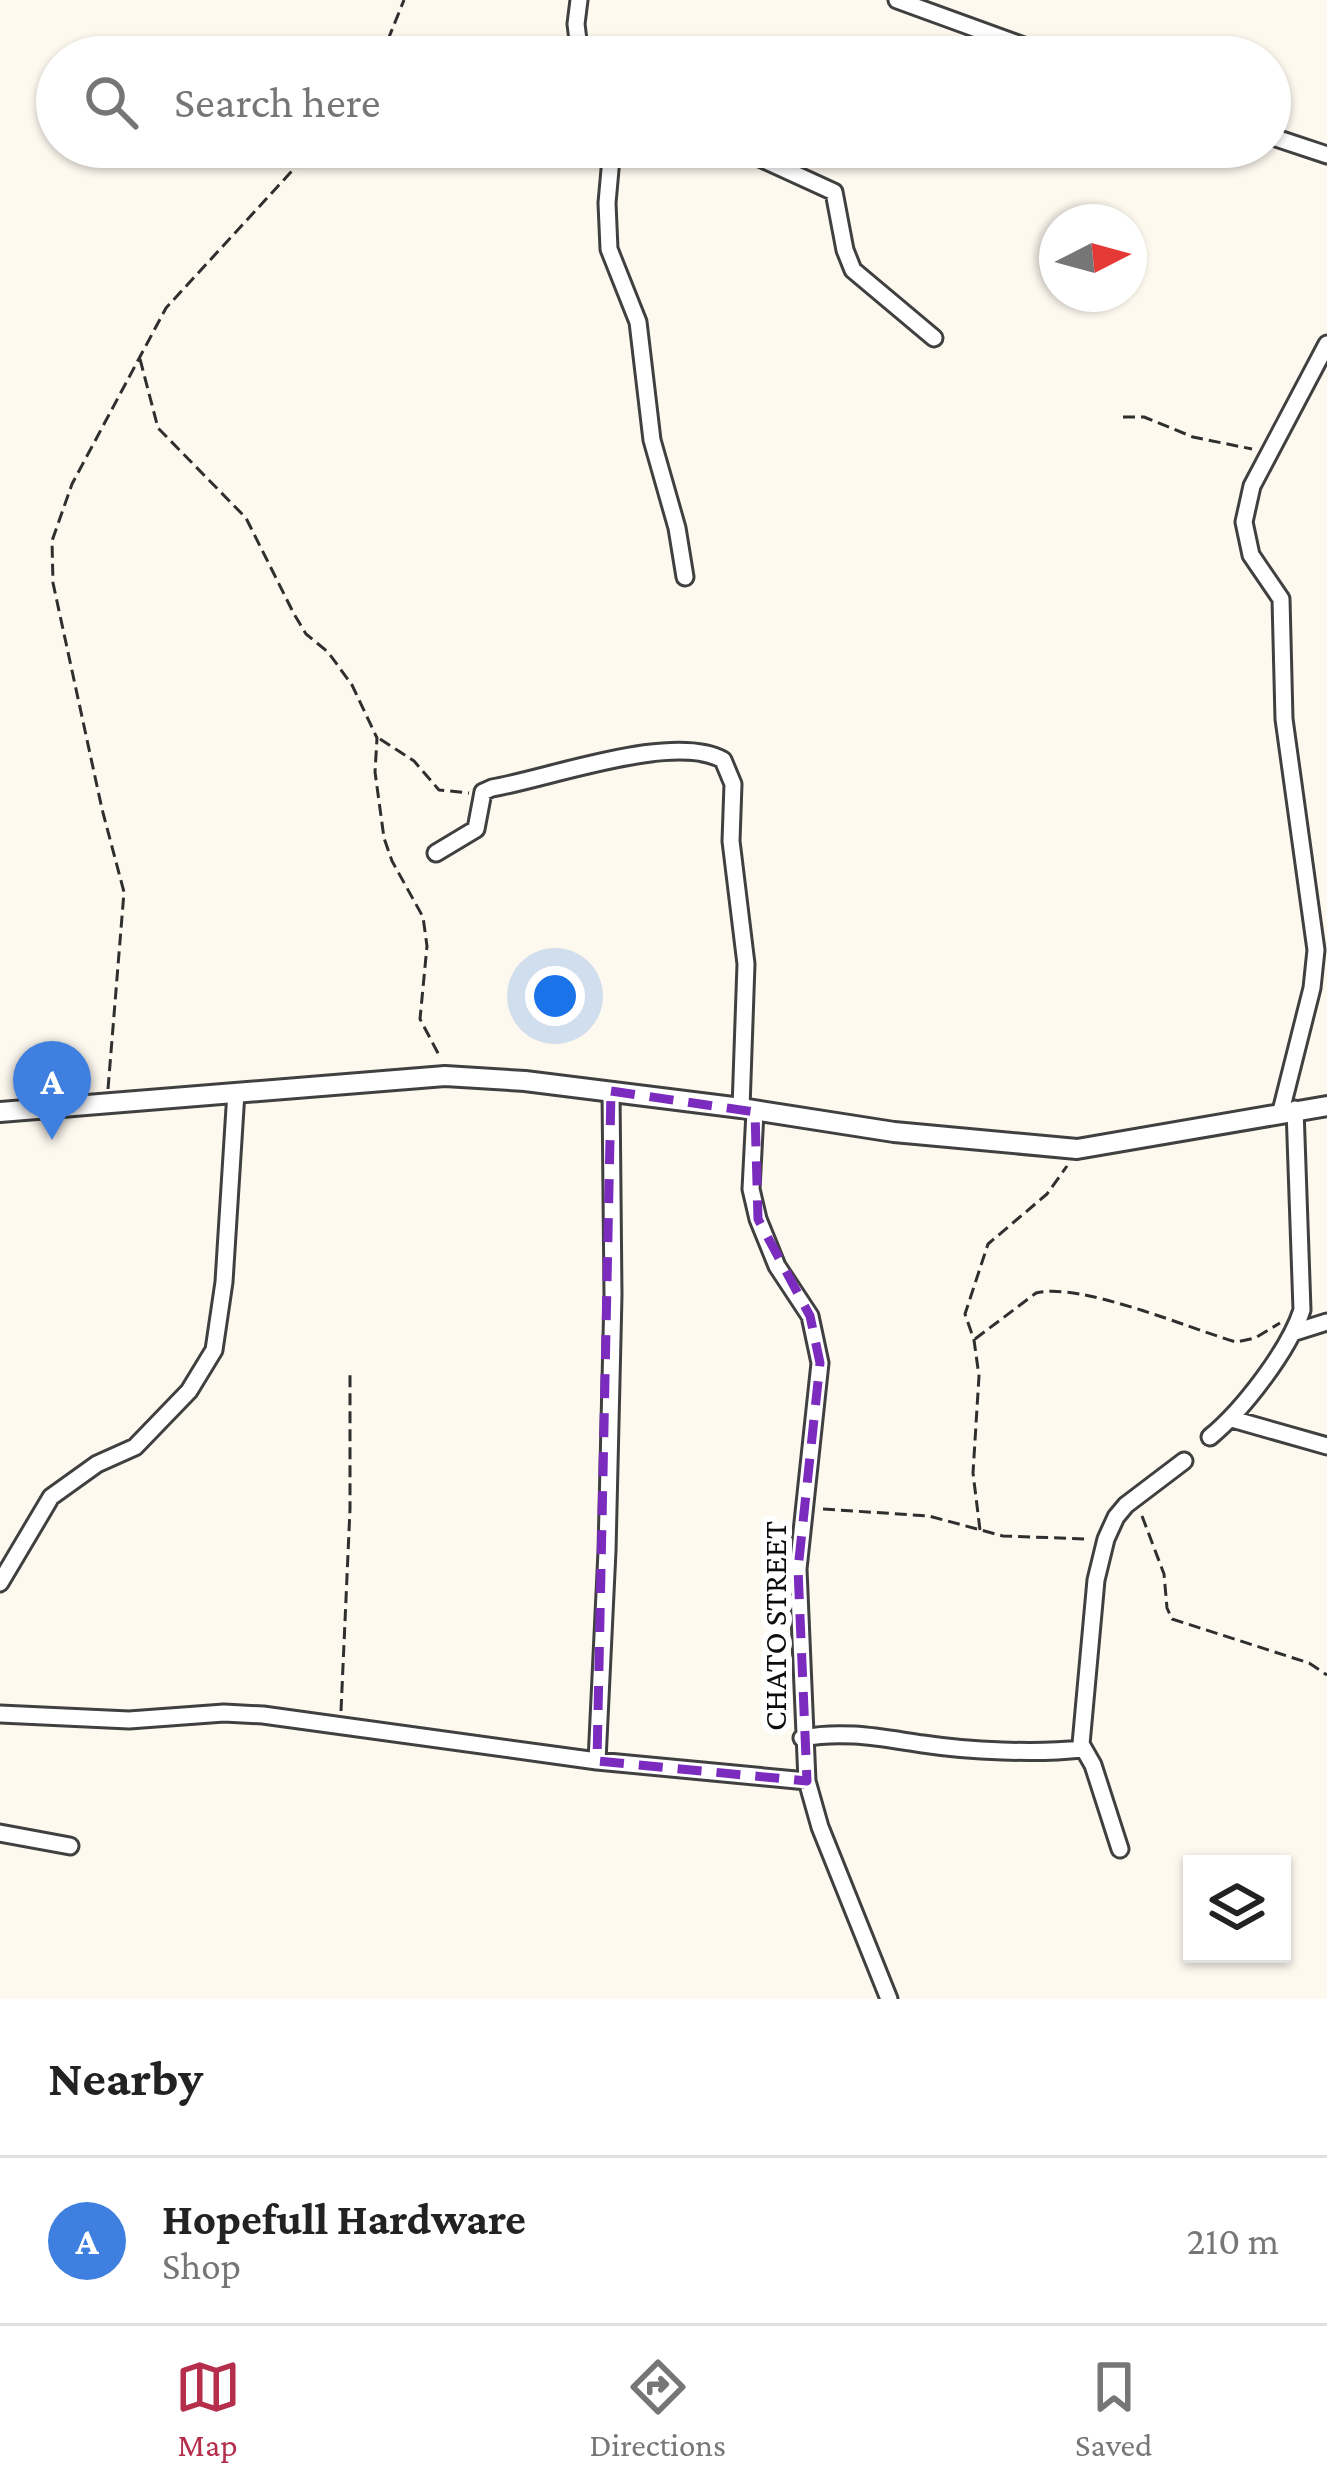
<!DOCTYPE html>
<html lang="en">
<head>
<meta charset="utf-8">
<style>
  body { margin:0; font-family:"Crimson Pro",serif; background:#f6f6f6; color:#222 }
  .controls { position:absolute; right:36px; bottom:36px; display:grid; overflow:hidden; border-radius:0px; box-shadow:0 3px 9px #0004 }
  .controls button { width:108px; height:108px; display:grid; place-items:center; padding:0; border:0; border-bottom:3px solid #e0e0e0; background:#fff; color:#222; font:60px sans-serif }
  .compass { position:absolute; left:1039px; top:204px; width:108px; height:108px; border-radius:50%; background:#fff; box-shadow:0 3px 9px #0004; rotate:84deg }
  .you { position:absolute; left:555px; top:996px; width:42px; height:42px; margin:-30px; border:9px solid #fff; border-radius:50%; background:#1a73e8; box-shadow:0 0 0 18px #1a73e833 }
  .badge { display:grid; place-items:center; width:78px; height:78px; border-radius:50%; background:#b52e4b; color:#fff; font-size:39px; font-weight:700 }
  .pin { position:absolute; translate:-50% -99px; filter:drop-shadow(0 3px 6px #0008) }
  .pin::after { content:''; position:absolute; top:63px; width:42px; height:36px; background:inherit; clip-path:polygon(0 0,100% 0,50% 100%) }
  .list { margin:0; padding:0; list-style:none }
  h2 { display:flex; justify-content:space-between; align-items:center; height:156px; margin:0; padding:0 48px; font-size:51px }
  h2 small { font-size:39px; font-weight:400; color:#767676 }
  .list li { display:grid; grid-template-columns:78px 1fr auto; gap:36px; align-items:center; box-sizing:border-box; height:168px; padding:0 48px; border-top:3px solid #e0e0e0 }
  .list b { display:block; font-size:45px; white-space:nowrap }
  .list p { margin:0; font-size:39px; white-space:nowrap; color:#767676 }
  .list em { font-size:39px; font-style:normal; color:#767676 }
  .icon { flex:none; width:66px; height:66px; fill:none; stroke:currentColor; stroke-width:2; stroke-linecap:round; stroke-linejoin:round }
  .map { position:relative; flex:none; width:1327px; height:1999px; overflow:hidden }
  .search { position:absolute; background:#fff; box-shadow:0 3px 9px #0004; left:36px; right:36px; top:36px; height:132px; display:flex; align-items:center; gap:30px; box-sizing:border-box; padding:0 42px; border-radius:66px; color:#767676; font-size:45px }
  .sheet { height:324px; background:#fff }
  nav { display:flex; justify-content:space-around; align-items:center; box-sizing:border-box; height:168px; border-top:3px solid #e0e0e0; background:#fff; font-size:33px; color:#767676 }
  nav a { display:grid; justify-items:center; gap:6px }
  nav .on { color:#b52e4b }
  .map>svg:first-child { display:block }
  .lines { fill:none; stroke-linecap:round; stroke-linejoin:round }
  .minor-casing { stroke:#404040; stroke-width:21 }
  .tertiary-casing { stroke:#404040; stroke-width:24 }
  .path { stroke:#2f2f2f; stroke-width:3; stroke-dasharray:12 6; stroke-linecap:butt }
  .minor { stroke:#fff; stroke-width:15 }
  .tertiary { stroke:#fff; stroke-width:18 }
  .marked { fill:none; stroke:#7b2cbf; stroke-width:9; stroke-dasharray:24 15; stroke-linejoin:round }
  .labels { text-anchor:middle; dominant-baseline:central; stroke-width:12; stroke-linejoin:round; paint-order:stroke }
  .street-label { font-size:33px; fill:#0d0d0d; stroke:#fff }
</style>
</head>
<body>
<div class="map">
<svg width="1327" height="1999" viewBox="0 0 1327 1999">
  <rect width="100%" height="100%" fill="#fef9ef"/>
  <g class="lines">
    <!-- minor casing -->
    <g class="minor-casing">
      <path id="minor" d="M 579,0 L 576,24 L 580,57
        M 897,0 L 1054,57
        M 1270,136 L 1327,155
        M 612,147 L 607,203 L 609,249 L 638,322 L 652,440 L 677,528 L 685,577
        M 736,147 L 834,192 L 845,250 L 853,270 L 934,338
        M 436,853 L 476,829 L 483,792 L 492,788 C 550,778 674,732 723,760 L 733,784 L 731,841 L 746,964 L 741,1108
        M 1281,1111 L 1312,988 L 1316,950 L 1284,719 L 1281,599 L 1251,555 L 1244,522 L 1252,486 L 1327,344
        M 755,1112 L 751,1189 L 758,1219 L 777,1266 L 810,1316 L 820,1363 L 798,1569 L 807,1781 L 820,1827 L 889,1999
        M 1295,1332 L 1327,1322
        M 1232,1419 L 1327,1446
        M 1210,1437 C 1243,1410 1289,1350 1302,1310 L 1295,1109
        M 0,1583 L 51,1497 L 97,1464 L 135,1447 L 189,1391 L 214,1350 L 224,1282 L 236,1092
        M 0,1714 L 129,1720 L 224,1713 L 263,1715 L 597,1761 L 807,1781
        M 802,1738 C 845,1730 881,1738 923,1744 C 969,1751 1036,1754 1082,1749
        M 597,1761 L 607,1551 L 613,1295 L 611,1091
        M 0,1833 L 70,1846
        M 1120,1849 L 1093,1765 L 1081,1744 L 1096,1580 L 1106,1539 L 1116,1517 L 1126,1505 L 1184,1461"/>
    </g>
    <!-- tertiary casing -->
    <g class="tertiary-casing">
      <path id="tertiary" d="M 0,1112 L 445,1076 L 525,1081 L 741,1108 L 894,1132 L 1077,1149 L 1327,1106"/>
    </g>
    <!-- path -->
    <path class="path" d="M 381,57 L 404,0
      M 140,359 L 158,428 L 246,518 L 294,614 L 306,634 L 328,652 L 352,685 L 377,738 L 375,772 L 384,838 L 392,861 L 423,917 L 427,946 L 420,1019 L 440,1057
      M 1123,417 L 1144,417 L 1193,437 L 1252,449
      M 380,739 L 414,761 L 439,790 L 469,793
      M 108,1089 L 124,892 L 102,809 L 53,583 L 52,541 L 72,484 L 166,308 L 314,147
      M 975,1339 L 1036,1293 C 1081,1282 1188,1328 1236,1342 L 1255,1338 L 1280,1323
      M 823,1509 L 929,1516 L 1003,1536 L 1087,1539
      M 1142,1516 L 1164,1574 L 1167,1608 L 1172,1619 L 1309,1663 L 1327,1675
      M 980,1530 L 973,1473 L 979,1376 L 974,1340 L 965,1314 L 988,1244 L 1047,1194 L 1067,1166
      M 341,1711 L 350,1509 L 350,1371"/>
    <!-- minor -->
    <use href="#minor" class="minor"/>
    <!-- tertiary -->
    <use href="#tertiary" class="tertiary"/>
  </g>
  <!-- marked area -->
  <path class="marked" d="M 611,1091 L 755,1112 L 758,1219 L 810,1316 L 820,1363 L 798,1569 L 807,1781 L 597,1761 Z"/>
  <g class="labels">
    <!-- street labels -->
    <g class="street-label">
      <text transform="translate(774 1626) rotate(-90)">CHATO STREET</text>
    </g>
  </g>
</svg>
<div class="controls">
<button><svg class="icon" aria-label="layers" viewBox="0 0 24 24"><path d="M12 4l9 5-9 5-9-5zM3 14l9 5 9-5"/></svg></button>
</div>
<svg class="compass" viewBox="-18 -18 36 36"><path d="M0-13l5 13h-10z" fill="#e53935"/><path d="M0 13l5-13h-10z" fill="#767676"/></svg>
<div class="you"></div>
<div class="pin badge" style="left:52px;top:1140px;background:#3f7fe0">A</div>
<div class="search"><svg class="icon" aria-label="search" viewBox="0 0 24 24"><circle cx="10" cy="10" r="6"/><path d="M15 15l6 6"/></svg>Search here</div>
</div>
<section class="sheet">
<h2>Nearby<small></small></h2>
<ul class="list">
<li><span class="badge" style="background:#3f7fe0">A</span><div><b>Hopefull Hardware</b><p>Shop</p></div><em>210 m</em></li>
</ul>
</section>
<nav>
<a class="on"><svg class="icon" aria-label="map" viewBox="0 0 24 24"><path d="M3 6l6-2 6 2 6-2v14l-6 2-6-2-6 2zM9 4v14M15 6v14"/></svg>Map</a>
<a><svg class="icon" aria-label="directions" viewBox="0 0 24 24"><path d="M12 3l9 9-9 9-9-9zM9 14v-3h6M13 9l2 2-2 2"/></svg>Directions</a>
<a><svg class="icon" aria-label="saved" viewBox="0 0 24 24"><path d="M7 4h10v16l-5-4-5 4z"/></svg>Saved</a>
</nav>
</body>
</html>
